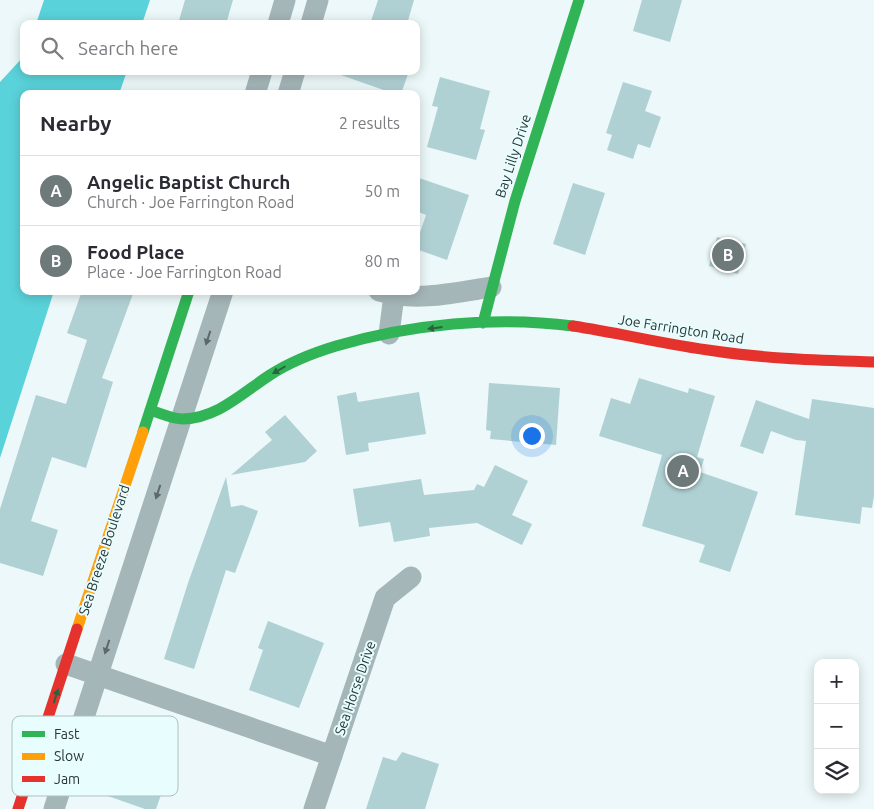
<!DOCTYPE html>
<html lang="en">
<head>
<meta charset="utf-8">
<style>
  body { margin:0; font-family:Ubuntu,sans-serif; background:#f2f2f3; color:#2b2b33 }
  .controls { position:absolute; right:15px; bottom:15px; display:grid; overflow:hidden; border-radius:10px; box-shadow:0 2px 12px #0003 }
  .controls button { width:45px; height:45px; display:grid; place-items:center; padding:0; border:0; border-bottom:1px solid #e1e1e2; background:#fff; color:#2b2b33; font:25px sans-serif }
  .you { position:absolute; left:531px; top:435px; width:18px; height:18px; margin:-12px; border:4px solid #fff; border-radius:50%; background:#1a73e8; box-shadow:0 0 0 8px #1a73e833 }
  .badge { display:grid; place-items:center; width:32px; height:32px; border-radius:50%; background:#6e797a; color:#fff; font-size:16px; font-weight:700 }
  .pin { position:absolute; translate:-50% -50%; border:2px solid #fff; box-shadow:0 1px 5px #0006 }
  .list { margin:0; padding:0; list-style:none }
  h2 { display:flex; justify-content:space-between; align-items:center; height:65px; margin:0; padding:0 20px; font-size:21px }
  h2 small { font-size:16px; font-weight:400; color:#7c7c81 }
  .list li { display:grid; grid-template-columns:32px 1fr auto; gap:15px; align-items:center; box-sizing:border-box; height:70px; padding:0 20px; border-top:1px solid #e1e1e2 }
  .list b { display:block; font-size:19px; white-space:nowrap }
  .list p { margin:0; font-size:16px; white-space:nowrap; color:#7c7c81 }
  .list em { font-size:16px; font-style:normal; color:#7c7c81 }
  .icon { flex:none; width:28px; height:28px; fill:none; stroke:currentColor; stroke-width:2; stroke-linecap:round; stroke-linejoin:round }
  .map { position:relative; flex:none; width:874px; height:809px; overflow:hidden }
  .search { position:absolute; background:#fff; box-shadow:0 2px 12px #0003; left:20px; top:20px; width:400px; height:55px; display:flex; align-items:center; gap:12px; box-sizing:border-box; padding:0 18px; border-radius:10px; color:#7c7c81; font-size:19px }
  .panel { position:absolute; background:#fff; box-shadow:0 2px 12px #0003; left:20px; top:90px; width:400px; height:205px; border-radius:10px }
  .map>svg:first-child { display:block }
  .water { fill:#5ad2da }
  .building { fill:#b0d1d4 }
  .lines { fill:none; stroke-linecap:round; stroke-linejoin:round }
  .street { stroke:#a5b6b8; stroke-width:21 }
  .fast { stroke:#30b455; stroke-width:11 }
  .slow { stroke:#ff9f0a; stroke-width:11 }
  .jam { stroke:#e5322d; stroke-width:11 }
  .oneway { fill:#2c6141 }
  .oneway2 { fill:#5b696a }
  .labels { text-anchor:middle; dominant-baseline:central; stroke-width:4; stroke-linejoin:round; paint-order:stroke }
  .street-label { font-size:14px; fill:#2a3536; stroke:#e7fdfe }
  .key { fill:#e7fdfe; stroke:#aec1c2; stroke-width:1 }
  .key-label { font-size:14px; fill:#2a3536 }
</style>
</head>
<body>
<div class="map">
<svg width="874" height="809" viewBox="0 0 874 809">
  <rect width="100%" height="100%" fill="#ecf8f9"/>
  <!-- water -->
  <path class="water" d="M 44,0 L 150,0 L 142,24 L 36,24 Z
    M 24,56 L 24,71 L 127,71 L 119,94 L 24,94 L 24,291 L 54,291 L 0,458 L 0,82 Z"/>
  <!-- building -->
  <path class="building" d="M 185,0 L 233,0 L 226,24 L 178,24 Z
    M 378,0 L 414,0 L 407,24 L 370,24 Z
    M 642,0 L 682,0 L 670,42 L 633,31 Z
    M 339,71 L 409,71 L 401,94 L 395,94 L 338,74 Z
    M 440,77 L 490,91 L 480,129 L 485,130 L 476,160 L 427,147 L 438,107 L 432,106 Z
    M 623,82 L 652,91 L 645,111 L 661,117 L 650,148 L 638,144 L 633,159 L 607,150 L 612,135 L 606,133 Z
    M 416,177 L 469,195 L 447,260 L 416,249 L 416,244 L 426,215 L 416,211 Z
    M 573,183 L 605,193 L 585,255 L 553,244 Z
    M 717,237 L 746,244 L 738,274 L 709,266 Z
    M 82,291 L 134,291 L 102,378 L 113,382 L 86,468 L 52,457 L 31,521 L 58,530 L 43,576 L 0,563 L 0,509 L 36,395 L 66,404 L 87,340 L 67,333 Z
    M 639,378 L 688,393 L 689,388 L 715,396 L 697,457 L 704,459 L 700,472 L 758,492 L 730,572 L 699,562 L 705,545 L 642,526 L 662,455 L 599,436 L 611,398 L 630,404 Z
    M 489,383 L 560,388 L 556,445 L 490,439 L 491,431 L 486,430 Z
    M 356,392 L 358,402 L 419,392 L 426,434 L 368,443 L 369,451 L 346,455 L 337,396 Z
    M 812,399 L 874,408 L 874,496 L 872,508 L 862,507 L 860,524 L 795,515 L 806,441 L 796,440 L 771,431 L 763,454 L 740,446 L 756,400 L 809,419 Z
    M 285,415 L 317,451 L 305,462 L 231,475 L 272,440 L 265,432 Z
    M 495,465 L 528,481 L 512,515 L 532,524 L 522,545 L 477,523 L 429,528 L 430,536 L 394,542 L 390,522 L 359,527 L 353,489 L 421,479 L 424,495 L 474,490 L 477,484 L 484,487 Z
    M 226,477 L 231,507 L 242,505 L 258,511 L 235,573 L 226,570 L 194,669 L 164,659 L 188,583 Z
    M 268,621 L 324,643 L 299,708 L 249,690 L 263,650 L 258,648 Z
    M 138,743 L 175,756 L 156,809 L 145,809 L 105,795 L 114,769 L 128,771 Z
    M 402,752 L 439,764 L 425,809 L 366,809 L 383,757 L 396,761 Z"/>
  <g class="lines">
    <!-- street -->
    <path class="street" d="M 278,24 L 285,0
      M 311,24 L 318,0
      M 255,94 L 262,71
      M 288,94 L 295,71
      M 379,291 C 416,302 454,293 491,287
      M 389,334 L 394,295
      M 66,664 L 332,756
      M 54,809 L 223,291
      M 314,809 L 385,598 L 411,577"/>
    <!-- fast -->
    <path class="fast" d="M 483,323 L 515,201 L 579,0
      M 150,410 C 160,413 172,419 183,419 C 218,418 242,393 270,375 C 290,362 313,353 336,346 C 411,324 495,316 573,326
      M 143,432 L 189,291"/>
    <!-- slow -->
    <path class="slow" d="M 77,629 L 143,432"/>
    <!-- jam -->
    <path class="jam" d="M 573,326 C 620,333 667,345 715,351 C 768,359 821,360 874,362
      M 18,809 L 77,629"/>
  </g>
  <!-- one-way arrows -->
  <defs><path id="oneway-solid" d="M-6-.8H1V-3.2L6.5 0L1 3.2V.8H-6Z" transform="scale(1.25)"/></defs>
  <g class="oneway">
    <use href="#oneway-solid" transform="translate(435 328) rotate(173)"/>
    <use href="#oneway-solid" transform="translate(279 370) rotate(150)"/>
    <use href="#oneway-solid" transform="translate(56 696) rotate(-72)"/>
  </g>
  <g class="oneway2">
    <use href="#oneway-solid" transform="translate(208 338) rotate(108)"/>
    <use href="#oneway-solid" transform="translate(158 492) rotate(108)"/>
    <use href="#oneway-solid" transform="translate(107 647) rotate(108)"/>
  </g>
  <g class="labels">
    <!-- street labels -->
    <g class="street-label">
      <text transform="translate(513 156) rotate(-72)">Bay Lilly Drive</text>
      <text transform="translate(681 329) rotate(9)">Joe Farrington Road</text>
      <text transform="translate(104 550) rotate(-72)">Sea Breeze Boulevard</text>
      <text transform="translate(355 688) rotate(-71)">Sea Horse Drive</text>
    </g>
  </g>
  <!-- legend -->
  <rect x="12" y="716" width="166" height="80" rx="8" class="key"/>
  <rect x="22" y="731" width="23" height="6" fill="#30b455"/>
  <rect x="22" y="753" width="23" height="7" fill="#ff9f0a"/>
  <rect x="22" y="776" width="23" height="6" fill="#e5322d"/>
  <g class="key-label">
    <text x="54" y="739">Fast</text>
    <text x="54" y="761">Slow</text>
    <text x="54" y="784">Jam</text>
  </g>
</svg>
<div class="controls">
<button>+</button>
<button>−</button>
<button><svg class="icon" aria-label="layers" viewBox="0 0 24 24"><path d="M12 4l9 5-9 5-9-5zM3 14l9 5 9-5"/></svg></button>
</div>
<div class="you"></div>
<div class="pin badge" style="left:683px;top:471px">A</div>
<div class="pin badge" style="left:728px;top:255px">B</div>
<div class="search"><svg class="icon" aria-label="search" viewBox="0 0 24 24"><circle cx="10" cy="10" r="6"/><path d="M15 15l6 6"/></svg>Search here</div>
<section class="panel">
<h2>Nearby<small>2 results</small></h2>
<ul class="list">
<li><span class="badge">A</span><div><b>Angelic Baptist Church</b><p>Church · Joe Farrington Road</p></div><em>50 m</em></li>
<li><span class="badge">B</span><div><b>Food Place</b><p>Place · Joe Farrington Road</p></div><em>80 m</em></li>
</ul>
</section>
</div>
</body>
</html>
